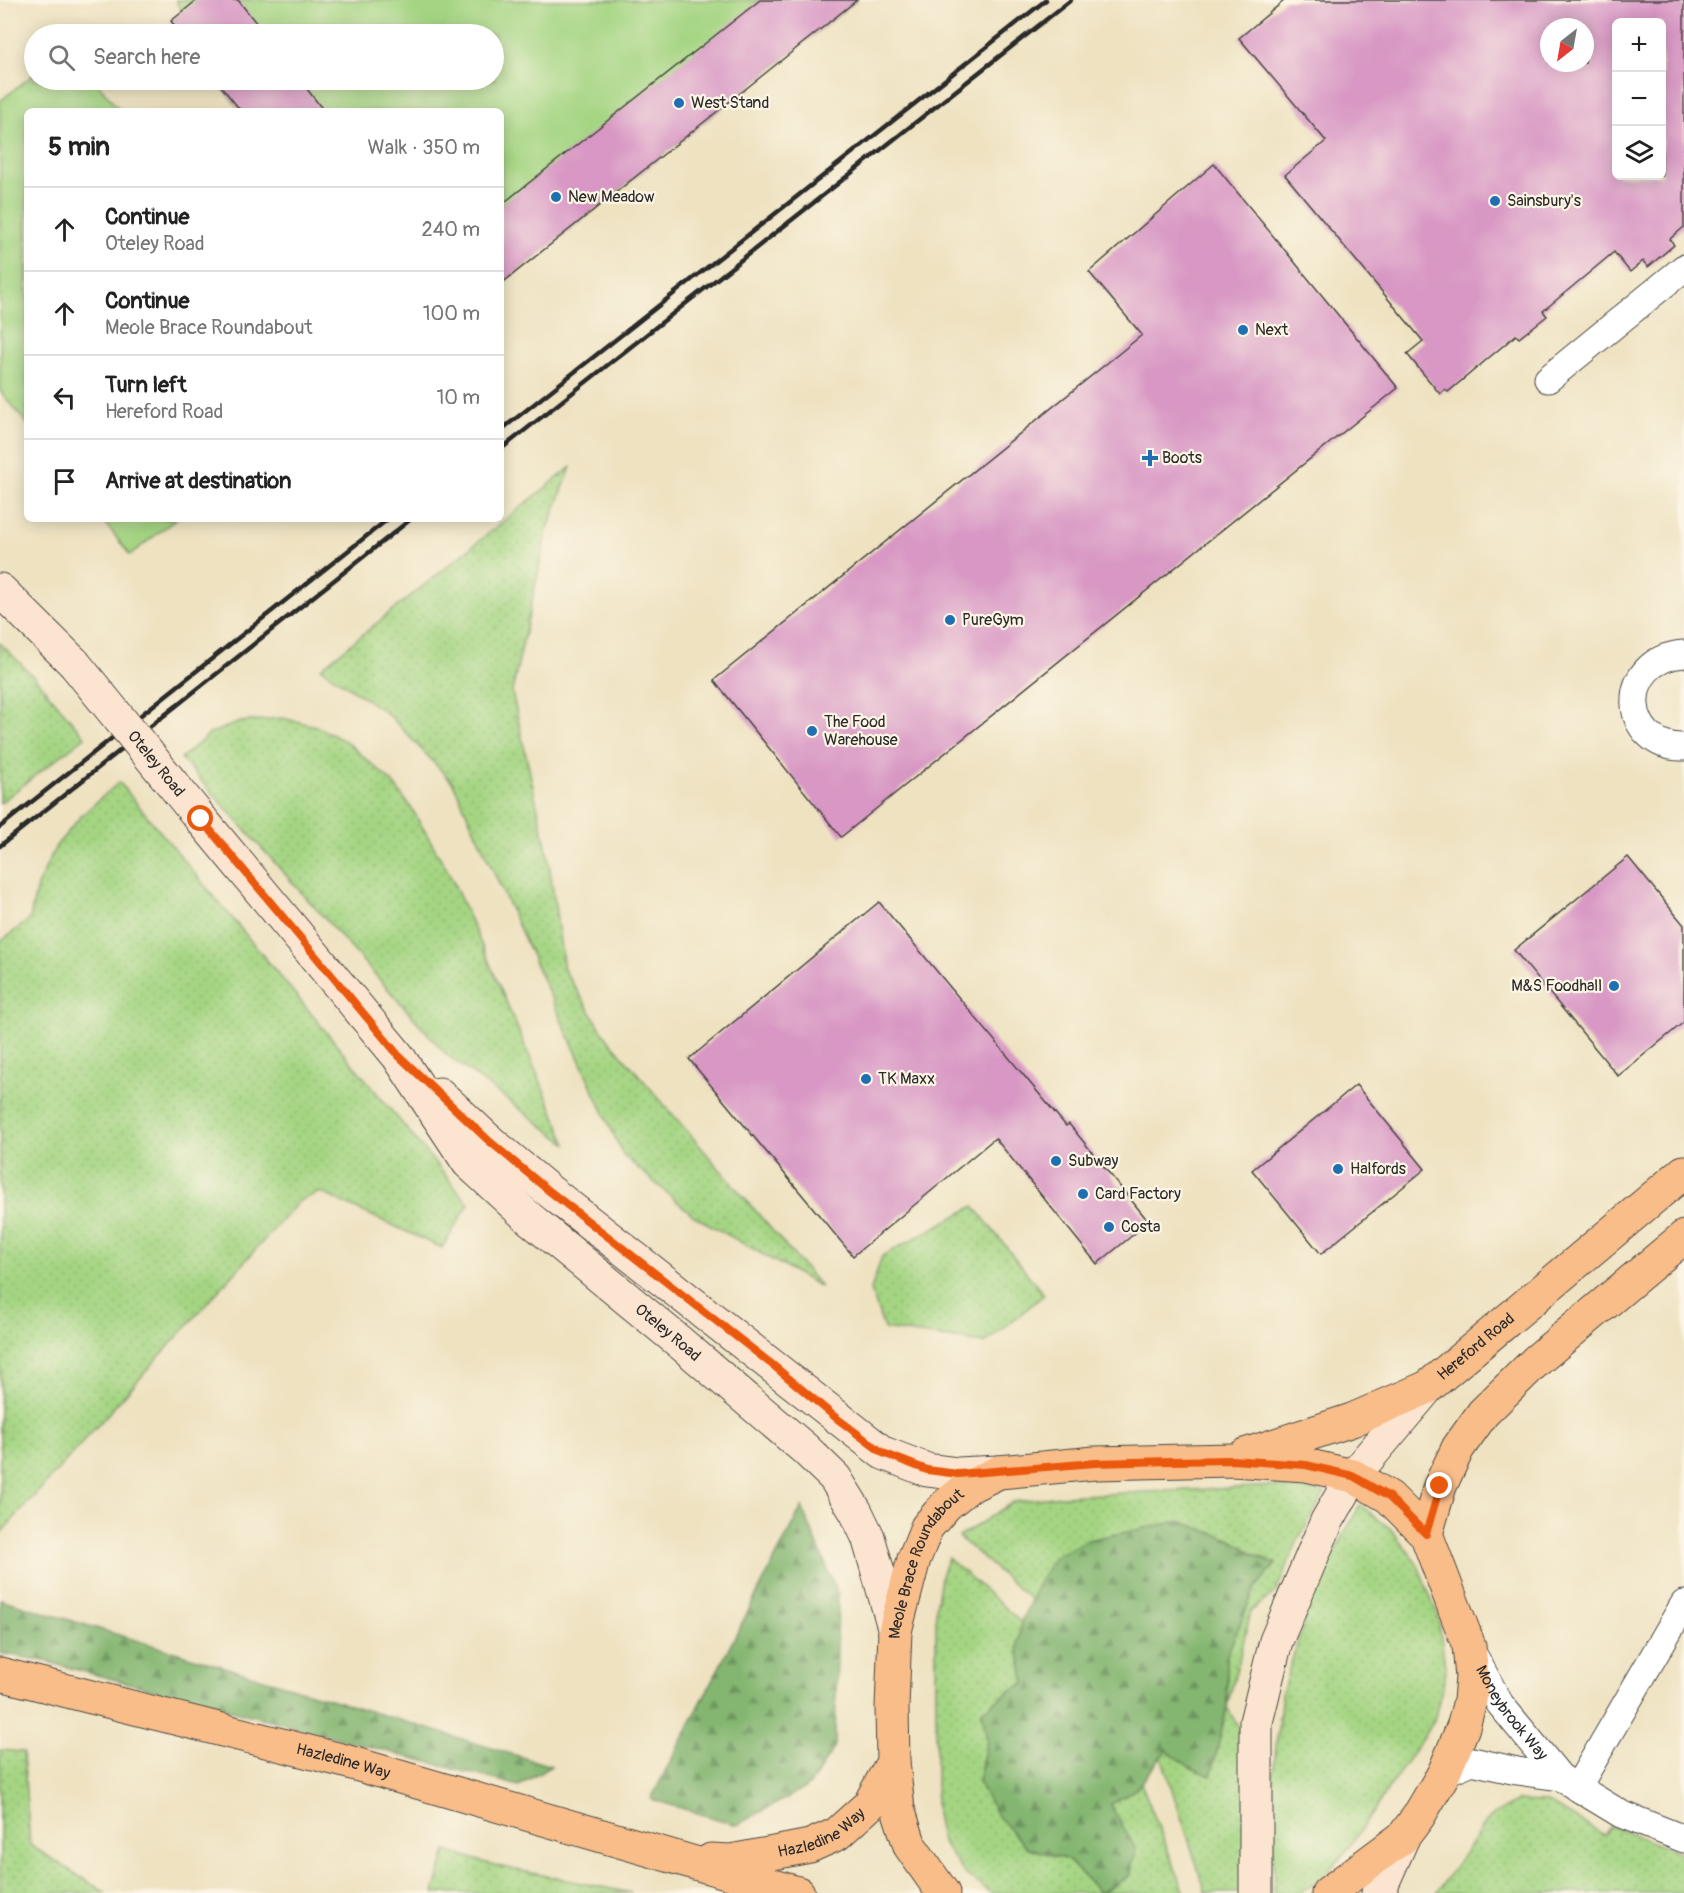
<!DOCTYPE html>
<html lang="en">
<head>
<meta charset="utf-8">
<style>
  body { margin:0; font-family:Pangolin,sans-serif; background:#f2f2f2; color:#222 }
  .controls { position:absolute; right:18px; top:18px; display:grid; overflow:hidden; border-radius:9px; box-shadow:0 3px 15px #0003 }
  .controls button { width:54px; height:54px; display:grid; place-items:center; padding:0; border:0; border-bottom:2px solid #e0e0e0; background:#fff; color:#222; font:30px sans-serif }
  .compass { position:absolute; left:1540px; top:18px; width:54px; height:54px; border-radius:50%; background:#fff; box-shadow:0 3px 15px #0003; rotate:211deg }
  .stop { position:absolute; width:18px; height:18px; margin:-14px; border:4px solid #ea580c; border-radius:50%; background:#fff }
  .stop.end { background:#ea580c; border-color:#fff; box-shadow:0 2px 6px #0008 }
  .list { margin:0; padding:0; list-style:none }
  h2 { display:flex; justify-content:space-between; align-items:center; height:78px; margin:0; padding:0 24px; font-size:26px }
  h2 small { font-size:20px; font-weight:400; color:#767676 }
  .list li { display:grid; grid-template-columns:39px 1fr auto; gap:18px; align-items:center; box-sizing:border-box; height:84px; padding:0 24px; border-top:2px solid #e0e0e0 }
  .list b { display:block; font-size:22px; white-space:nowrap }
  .list p { margin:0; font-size:20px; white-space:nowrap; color:#767676 }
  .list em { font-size:20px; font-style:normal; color:#767676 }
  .icon { flex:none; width:33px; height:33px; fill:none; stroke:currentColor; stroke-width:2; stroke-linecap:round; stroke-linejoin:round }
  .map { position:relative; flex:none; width:1684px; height:1893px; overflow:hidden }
  .search { position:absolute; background:#fff; box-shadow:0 3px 15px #0003; left:24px; top:24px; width:480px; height:66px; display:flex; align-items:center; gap:15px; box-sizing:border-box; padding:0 21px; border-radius:33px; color:#767676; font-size:22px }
  .panel { position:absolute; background:#fff; box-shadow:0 3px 15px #0003; left:24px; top:108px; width:480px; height:414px; border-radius:9px }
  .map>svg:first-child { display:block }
  .grass { fill:url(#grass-dots); stroke:#688057; stroke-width:1.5 }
  .forest { fill:url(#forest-firs); stroke:#58704e; stroke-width:1.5 }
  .pitch { fill:#a5d583; stroke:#688057; stroke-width:1.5 }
  .building { fill:#d897c4; fill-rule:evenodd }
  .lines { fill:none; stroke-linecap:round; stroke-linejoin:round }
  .minor-casing { stroke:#484642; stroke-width:29 }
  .secondary-casing { stroke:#484642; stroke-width:35 }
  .primary-casing { stroke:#484642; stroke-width:35 }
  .minor { stroke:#fff; stroke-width:27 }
  .secondary { stroke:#fce5d0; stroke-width:33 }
  .primary { stroke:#f8bd89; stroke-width:33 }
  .rail { stroke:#2b2b2b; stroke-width:4.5 }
  .secondary-bridge-casing { stroke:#484642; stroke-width:35; stroke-linecap:butt }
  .secondary-bridge { stroke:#fce5d0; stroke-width:33 }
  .route { stroke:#ea580c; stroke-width:8 }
  .poi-dot { fill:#1f6fb2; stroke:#fcf5e5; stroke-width:2 }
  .labels { text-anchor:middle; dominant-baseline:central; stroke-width:4.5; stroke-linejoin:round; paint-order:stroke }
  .poi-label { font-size:16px; fill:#2b2b2b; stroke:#fcf5e5; text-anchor:start }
  .street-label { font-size:16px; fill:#2b2b2b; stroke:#fcf5e5 }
</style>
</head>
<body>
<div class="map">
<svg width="1684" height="1893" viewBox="0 0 1684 1893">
  <defs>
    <pattern id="grass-dots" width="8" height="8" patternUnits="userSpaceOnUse" patternTransform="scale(1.5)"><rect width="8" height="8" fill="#a5d583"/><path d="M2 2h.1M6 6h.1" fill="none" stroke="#8eb771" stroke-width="1.8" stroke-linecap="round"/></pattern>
    <pattern id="forest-firs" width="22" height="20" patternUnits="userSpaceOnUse" patternTransform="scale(1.5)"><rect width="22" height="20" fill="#84b671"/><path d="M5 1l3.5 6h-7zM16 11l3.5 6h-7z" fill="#6c945d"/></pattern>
  </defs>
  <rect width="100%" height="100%" fill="#fcf5e5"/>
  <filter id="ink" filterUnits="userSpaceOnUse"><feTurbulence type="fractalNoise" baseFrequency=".0167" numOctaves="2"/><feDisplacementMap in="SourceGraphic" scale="12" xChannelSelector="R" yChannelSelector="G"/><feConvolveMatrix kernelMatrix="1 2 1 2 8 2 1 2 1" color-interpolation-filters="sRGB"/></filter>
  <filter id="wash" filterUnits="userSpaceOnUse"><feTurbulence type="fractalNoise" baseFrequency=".008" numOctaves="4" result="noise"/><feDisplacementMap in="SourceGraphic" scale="24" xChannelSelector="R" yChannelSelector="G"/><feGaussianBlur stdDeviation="1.35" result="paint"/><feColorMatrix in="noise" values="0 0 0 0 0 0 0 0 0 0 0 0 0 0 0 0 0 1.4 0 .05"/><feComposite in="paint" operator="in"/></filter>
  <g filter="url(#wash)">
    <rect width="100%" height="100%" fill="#eee2c1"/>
    <!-- grass -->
    <path class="grass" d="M 571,467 L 547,531 L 512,692 L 548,855 L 564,970 L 607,1038 L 821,1287 L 694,1216 L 623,1155 L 453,783 L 389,715 L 321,668 Z
      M 0,643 L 36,679 L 85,737 L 0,803 Z
      M 282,718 L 316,726 L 347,742 L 392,782 L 412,809 L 449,873 L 487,957 L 567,1144 L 447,1055 L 181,758 L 211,733 L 241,722 Z
      M 119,782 L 469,1204 L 442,1248 L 320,1192 L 299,1201 L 0,1534 L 0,942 L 30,919 L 37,886 L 56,846 L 81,816 Z
      M 974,1206 L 1044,1295 L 985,1343 L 884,1329 L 871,1290 L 882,1256 Z
      M 1277,1486 L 1325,1493 L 1298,1540 L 1276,1592 L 1251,1611 L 1227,1707 L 1244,1737 L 1251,1893 L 1206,1893 L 1161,1756 L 1166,1749 L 1190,1767 L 1211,1776 L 1227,1707 L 1227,1655 L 1255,1588 L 1276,1564 L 1254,1554 L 1232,1540 L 1126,1533 L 1088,1540 L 1041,1578 L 1031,1600 L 959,1537 L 1013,1502 L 1061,1496 Z
      M 1360,1505 L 1391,1529 L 1417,1563 L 1438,1616 L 1446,1673 L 1434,1721 L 1348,1849 L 1322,1878 L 1300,1893 L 1274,1893 L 1272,1783 L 1282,1693 L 1313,1592 Z
      M 948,1558 L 1021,1622 L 1018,1647 L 1025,1683 L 1010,1691 L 982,1711 L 987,1740 L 978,1782 L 1026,1847 L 1068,1860 L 1100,1893 L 991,1893 L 965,1874 L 942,1843 L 936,1814 L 936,1607 L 942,1572 Z
      M 0,1750 L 23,1752 L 30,1845 L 106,1893 L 0,1893 Z
      M 1141,1783 L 1185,1893 L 1102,1893 L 1129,1876 L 1109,1804 L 1136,1789 Z
      M 1518,1801 L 1547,1802 L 1604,1835 L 1610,1826 L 1684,1854 L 1684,1893 L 1436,1893 L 1490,1817 Z
      M 446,1851 L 497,1866 L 632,1893 L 434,1893 Z"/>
    <!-- forest -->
    <path class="forest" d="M 802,1507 L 838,1595 L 835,1746 L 810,1785 L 737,1825 L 651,1799 Z
      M 1179,1521 L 1232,1540 L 1254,1554 L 1276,1564 L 1255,1588 L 1227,1655 L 1227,1707 L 1211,1776 L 1190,1767 L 1166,1750 L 1136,1789 L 1110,1804 L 1136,1850 L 1129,1876 L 1100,1893 L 1068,1860 L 1026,1847 L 997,1815 L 978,1782 L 987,1740 L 982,1711 L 1010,1691 L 1025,1683 L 1018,1647 L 1021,1622 L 1041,1578 L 1055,1556 L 1088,1540 Z
      M 0,1599 L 551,1766 L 519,1786 L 44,1661 L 0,1653 Z"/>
    <!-- pitch -->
    <path class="pitch" d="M 176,0 L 857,0 L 502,283 L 501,111 L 241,111 L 216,80 L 494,80 L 494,34 L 181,34 L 171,21 L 182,12 Z
      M 34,74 L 34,80 L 95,80 L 120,111 L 27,111 L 27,424 L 0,391 L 0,101 Z
      M 102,519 L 176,519 L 130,555 Z"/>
    <g id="blocks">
      <!-- building -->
      <path class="building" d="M 197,0 L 238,0 L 265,34 L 181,34 L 171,21 Z
        M 760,0 L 857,0 L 501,284 L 501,205 Z
        M 1285,0 L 1684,0 L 1684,227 L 1670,239 L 1674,245 L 1648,267 L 1643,261 L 1630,272 L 1614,252 L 1543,311 L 1547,316 L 1519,338 L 1516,335 L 1448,392 L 1445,389 L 1440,394 L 1407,354 L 1423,341 L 1285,175 L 1326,141 L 1239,38 ZM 1617,22 L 1662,22 L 1662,176 L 1617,176 ZM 1549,27 L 1585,27 L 1585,63 L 1549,63 Z
        M 216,80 L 300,80 L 324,111 L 241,111 Z
        M 1214,164 L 1398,388 L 841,837 L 714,680 L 1142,335 L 1089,272 Z
        M 1628,857 L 1684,925 L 1684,1022 L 1618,1076 L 1514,950 Z
        M 879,902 L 1066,1126 L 1069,1124 L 1149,1222 L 1097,1264 L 995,1138 L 853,1256 L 689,1059 Z
        M 1356,1085 L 1425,1169 L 1321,1254 L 1252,1170 Z"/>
    </g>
  </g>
  <g filter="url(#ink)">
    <use href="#blocks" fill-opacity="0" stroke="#484642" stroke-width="1.5"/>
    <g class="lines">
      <!-- minor casing -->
      <g class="minor-casing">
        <g id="minor">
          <path d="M 1548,379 L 1684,268"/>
          <path d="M 1684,654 C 1615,659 1622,749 1684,747"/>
          <path id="s1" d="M 1471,1650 L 1500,1704 L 1560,1777 L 1621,1814 L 1684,1839"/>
          <path d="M 1444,1773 L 1472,1761 L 1517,1771 L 1560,1777"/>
          <path d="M 1577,1788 L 1684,1604"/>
        </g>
      </g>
      <!-- secondary casing -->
      <g class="secondary-casing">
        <g id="secondary">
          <path d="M 0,590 L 74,663"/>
          <path id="s2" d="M 201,819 L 398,1056 L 468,1162 L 529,1218 L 677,1340 L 805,1449 L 835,1478 L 856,1512 L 868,1537 L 895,1631"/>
          <path d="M 439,1094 L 488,1140 L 548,1190 L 883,1453 L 927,1470 L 958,1474 L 999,1472"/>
          <path d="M 1256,1893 L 1256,1722 L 1276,1641 L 1327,1521 L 1353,1476 L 1428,1387"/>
          <path d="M 1378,1893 L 1403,1837"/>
        </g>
      </g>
      <!-- primary casing -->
      <g class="primary-casing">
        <g id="primary">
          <path id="s3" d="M 1245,1455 L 1352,1420 L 1428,1387 L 1684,1172"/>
          <path d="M 1426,1534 L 1440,1486 L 1458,1448 L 1483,1413 L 1536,1361 L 1684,1237"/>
          <path id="s4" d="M 0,1674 L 345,1761 L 798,1893"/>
          <path id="s5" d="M 711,1860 L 731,1861 L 810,1846 L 837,1834 L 869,1805 L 893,1762"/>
          <path id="s6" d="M 943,1893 L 910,1846 L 898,1809 L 893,1762 L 892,1707 L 895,1631 L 914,1559 L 927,1527 L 946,1505 L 968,1487 L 999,1472 L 1095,1463 L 1232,1460 L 1306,1465 L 1353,1476 L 1389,1497 L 1426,1534 L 1469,1646 L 1472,1677 L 1470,1701 L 1463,1727 L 1444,1773 L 1418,1817 L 1403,1837 L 1328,1893"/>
        </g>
      </g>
      <!-- minor -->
      <use href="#minor" class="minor"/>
      <!-- secondary -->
      <use href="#secondary" class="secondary"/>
      <!-- primary -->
      <use href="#primary" class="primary"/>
      <!-- rail -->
      <path class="rail" d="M 501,430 L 1046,0
        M 501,449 L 1071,0
        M 0,827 L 388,519
        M 0,846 L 411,519"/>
      <!-- secondary-bridge casing -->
      <g class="secondary-bridge-casing">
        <g id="secondary-bridge">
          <path id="s7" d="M 74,663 L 201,819"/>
        </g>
      </g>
      <!-- secondary-bridge -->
      <use href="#secondary-bridge" class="secondary-bridge"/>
    </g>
  </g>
  <g class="lines" filter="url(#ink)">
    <!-- route -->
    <path class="route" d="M 201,819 L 399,1056 L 488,1140 L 548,1190 L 774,1366 L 835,1417 L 883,1453 L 927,1470 L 958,1474 L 1095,1463 L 1171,1461 L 1232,1460 L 1306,1465 L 1353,1476 L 1389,1497 L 1426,1534 L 1440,1486"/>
  </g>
  <!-- markers -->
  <g class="poi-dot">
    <circle cx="679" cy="103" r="6"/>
    <circle cx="556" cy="197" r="6"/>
    <circle cx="1495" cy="201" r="6"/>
    <circle cx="1243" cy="330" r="6"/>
    <path d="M1147 449h6v6h6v6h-6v6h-6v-6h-6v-6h6z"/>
    <circle cx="950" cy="620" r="6"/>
    <circle cx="812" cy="731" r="6"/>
    <circle cx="1614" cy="986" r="6"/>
    <circle cx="866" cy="1079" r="6"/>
    <circle cx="1056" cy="1161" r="6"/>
    <circle cx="1338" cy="1169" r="6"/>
    <circle cx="1083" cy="1194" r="6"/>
    <circle cx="1109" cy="1227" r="6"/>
  </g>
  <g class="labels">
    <!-- poi labels -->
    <g class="poi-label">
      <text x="691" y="103">West Stand</text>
      <text x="568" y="197">New Meadow</text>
      <text x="1507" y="201">Sainsbury's</text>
      <text x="1255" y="330">Next</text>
      <text x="1162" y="458">Boots</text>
      <text x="962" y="620">PureGym</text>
      <text x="824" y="722">The Food<tspan x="824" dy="18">Warehouse</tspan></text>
      <text x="1602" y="986" text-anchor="end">M&amp;S Foodhall</text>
      <text x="878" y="1079">TK Maxx</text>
      <text x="1068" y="1161">Subway</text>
      <text x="1350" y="1169">Halfords</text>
      <text x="1095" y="1194">Card Factory</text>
      <text x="1121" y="1227">Costa</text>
    </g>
    <!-- street labels -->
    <g class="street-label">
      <text stroke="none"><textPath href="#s7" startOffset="130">Oteley Road</textPath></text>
      <text stroke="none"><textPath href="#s2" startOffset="698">Oteley Road</textPath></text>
      <text stroke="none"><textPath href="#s3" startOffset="258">Hereford Road</textPath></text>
      <text stroke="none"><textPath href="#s6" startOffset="350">Meole Brace Roundabout</textPath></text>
      <text stroke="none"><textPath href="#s1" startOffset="75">Moneybrook Way</textPath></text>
      <text stroke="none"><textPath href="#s4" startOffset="354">Hazledine Way</textPath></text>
      <text stroke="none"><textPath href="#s5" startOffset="116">Hazledine Way</textPath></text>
    </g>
  </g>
</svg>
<div class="controls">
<button>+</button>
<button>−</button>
<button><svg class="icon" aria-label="layers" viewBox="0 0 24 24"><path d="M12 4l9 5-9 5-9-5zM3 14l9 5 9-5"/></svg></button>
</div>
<svg class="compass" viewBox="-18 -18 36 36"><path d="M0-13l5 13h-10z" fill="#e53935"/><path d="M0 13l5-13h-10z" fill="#767676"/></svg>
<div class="stop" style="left:201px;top:819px"></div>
<div class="stop end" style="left:1440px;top:1486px"></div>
<div class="search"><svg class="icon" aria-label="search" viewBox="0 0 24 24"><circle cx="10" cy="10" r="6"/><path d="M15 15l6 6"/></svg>Search here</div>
<section class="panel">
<h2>5 min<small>Walk · 350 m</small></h2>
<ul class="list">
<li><svg class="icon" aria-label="ahead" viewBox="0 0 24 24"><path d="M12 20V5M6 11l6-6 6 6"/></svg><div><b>Continue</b><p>Oteley Road</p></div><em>240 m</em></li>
<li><svg class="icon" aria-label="ahead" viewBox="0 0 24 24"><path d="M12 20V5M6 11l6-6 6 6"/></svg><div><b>Continue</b><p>Meole Brace Roundabout</p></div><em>100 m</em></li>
<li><svg class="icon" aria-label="left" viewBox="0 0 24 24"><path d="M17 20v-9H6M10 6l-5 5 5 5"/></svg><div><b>Turn left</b><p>Hereford Road</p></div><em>10 m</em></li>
<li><svg class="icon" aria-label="arrive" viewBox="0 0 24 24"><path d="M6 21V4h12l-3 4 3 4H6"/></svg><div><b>Arrive at destination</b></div></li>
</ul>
</section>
</div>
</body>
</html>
